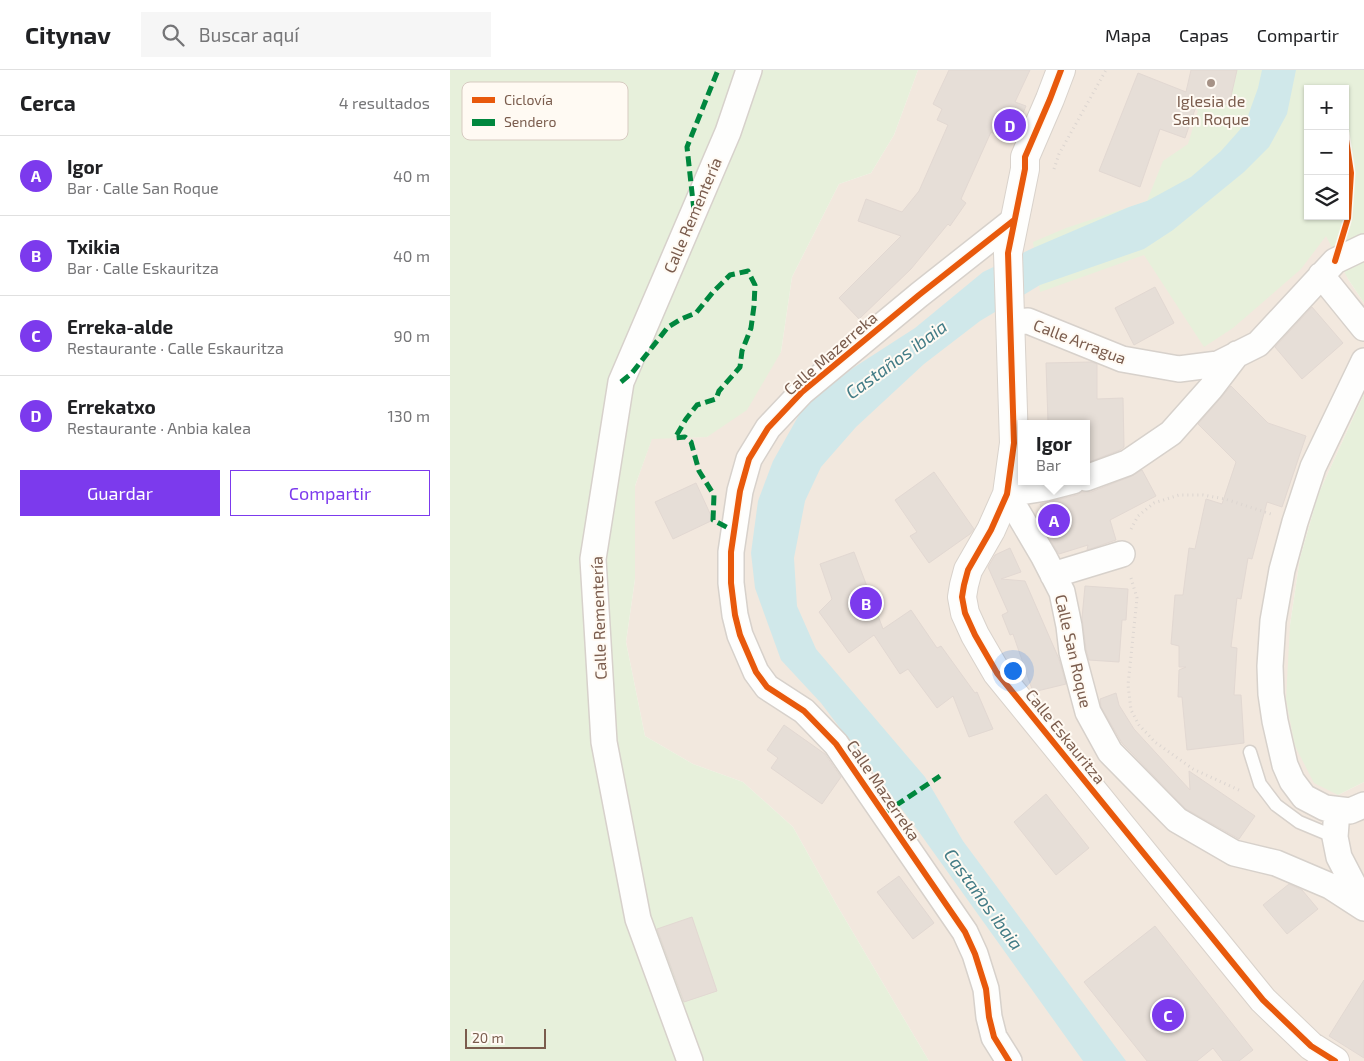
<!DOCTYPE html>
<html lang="es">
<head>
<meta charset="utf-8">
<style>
  body { margin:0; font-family:"Exo 2",sans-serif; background:#f6f6f6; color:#202124 }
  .controls { position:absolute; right:15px; top:15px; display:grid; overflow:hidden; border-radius:0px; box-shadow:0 1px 4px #0004 }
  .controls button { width:45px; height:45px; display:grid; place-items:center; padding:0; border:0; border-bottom:1px solid #e0e0e0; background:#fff; color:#202124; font:25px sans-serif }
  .scale { position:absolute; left:15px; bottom:12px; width:81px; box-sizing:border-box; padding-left:5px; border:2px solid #7a5c4d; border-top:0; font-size:14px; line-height:18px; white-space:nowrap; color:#7a5c4d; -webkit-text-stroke:4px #fffaf3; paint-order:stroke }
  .you { position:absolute; left:562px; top:600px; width:18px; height:18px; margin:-12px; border:4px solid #fff; border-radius:50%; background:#1a73e8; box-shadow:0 0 0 8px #1a73e833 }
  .badge { display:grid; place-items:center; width:32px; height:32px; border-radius:50%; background:#7c3aed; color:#fff; font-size:16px; font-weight:700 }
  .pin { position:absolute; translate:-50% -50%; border:2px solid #fff; box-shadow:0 1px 5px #0006 }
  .popup { position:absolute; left:568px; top:350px; width:72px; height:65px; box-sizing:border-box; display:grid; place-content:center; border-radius:0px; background:#fff; filter:drop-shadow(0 1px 4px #0005); font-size:16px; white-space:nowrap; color:#757577 }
  .popup b { font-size:19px; color:#202124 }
  .popup::after { content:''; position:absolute; left:50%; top:100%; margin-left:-10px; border:10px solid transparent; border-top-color:#fff }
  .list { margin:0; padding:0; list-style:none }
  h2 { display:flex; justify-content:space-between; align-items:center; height:65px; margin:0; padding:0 20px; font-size:21px }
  h2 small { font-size:16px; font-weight:400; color:#757577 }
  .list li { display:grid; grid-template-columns:32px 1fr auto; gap:15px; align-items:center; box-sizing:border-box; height:80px; padding:0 20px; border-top:1px solid #e0e0e0 }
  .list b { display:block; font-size:19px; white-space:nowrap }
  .list p { margin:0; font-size:16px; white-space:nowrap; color:#757577 }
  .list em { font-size:16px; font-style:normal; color:#757577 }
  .actions { display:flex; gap:10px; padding:15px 20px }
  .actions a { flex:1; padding:11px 0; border:1px solid #7c3aed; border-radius:0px; text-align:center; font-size:18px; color:#7c3aed }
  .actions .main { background:#7c3aed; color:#fff }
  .icon { flex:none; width:28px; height:28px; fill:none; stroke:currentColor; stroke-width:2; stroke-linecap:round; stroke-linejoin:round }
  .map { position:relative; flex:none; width:914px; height:991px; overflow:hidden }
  header { display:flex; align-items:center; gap:30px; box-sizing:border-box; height:70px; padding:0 25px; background:#fff; border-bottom:1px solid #e0e0e0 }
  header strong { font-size:24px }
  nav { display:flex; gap:28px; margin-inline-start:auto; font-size:18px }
  .search { width:350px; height:45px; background:#f6f6f6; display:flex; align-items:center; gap:12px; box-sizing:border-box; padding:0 18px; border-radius:0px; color:#757577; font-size:19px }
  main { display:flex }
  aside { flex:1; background:#fff }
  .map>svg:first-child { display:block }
  .residential { fill:#f2e8de; fill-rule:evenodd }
  .green { fill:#e7f0db; fill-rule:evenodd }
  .water { fill:#d0e8ea }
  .building { fill:#e6ded7; stroke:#e2d8d2 }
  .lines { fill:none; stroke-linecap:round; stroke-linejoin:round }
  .lane-casing { stroke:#d7d1cb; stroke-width:15 }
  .street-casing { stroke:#d7d1cb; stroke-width:28 }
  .secondary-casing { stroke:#d9d2cb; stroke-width:30 }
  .path { stroke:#dcd5d0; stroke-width:3; stroke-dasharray:1 4; stroke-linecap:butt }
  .lane { stroke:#fefefd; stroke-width:12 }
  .street { stroke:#fefefd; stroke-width:25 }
  .secondary { stroke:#fefefd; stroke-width:28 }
  .quiet { stroke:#00873e; stroke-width:5; stroke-dasharray:10 5; stroke-linecap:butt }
  .cycleway-casing { stroke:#fffaf3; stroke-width:9 }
  .cycleway { stroke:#e8590c; stroke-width:6 }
  .poi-dot { fill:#a69286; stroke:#fffaf3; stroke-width:2 }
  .labels { text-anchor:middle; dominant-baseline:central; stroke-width:4; stroke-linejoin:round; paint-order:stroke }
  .poi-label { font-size:16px; fill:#7a5c4d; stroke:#fffaf3 }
  .street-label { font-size:16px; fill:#7a5c4d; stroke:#fffaf3 }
  .water-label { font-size:18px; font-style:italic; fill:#437c86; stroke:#fffaf3 }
  .key { fill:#fffaf3; stroke:#d7cbc1; stroke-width:1 }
  .key-label { font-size:14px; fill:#7a5c4d }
</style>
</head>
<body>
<header>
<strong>Citynav</strong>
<div class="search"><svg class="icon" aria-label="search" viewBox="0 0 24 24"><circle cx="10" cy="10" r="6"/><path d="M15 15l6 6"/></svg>Buscar aquí</div>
<nav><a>Mapa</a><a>Capas</a><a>Compartir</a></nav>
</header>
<main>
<aside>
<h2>Cerca<small>4 resultados</small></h2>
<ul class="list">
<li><span class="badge">A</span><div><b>Igor</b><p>Bar · Calle San Roque</p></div><em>40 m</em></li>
<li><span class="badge">B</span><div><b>Txikia</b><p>Bar · Calle Eskauritza</p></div><em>40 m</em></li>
<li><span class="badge">C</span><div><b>Erreka-alde</b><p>Restaurante · Calle Eskauritza</p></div><em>90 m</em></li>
<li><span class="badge">D</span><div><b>Errekatxo</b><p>Restaurante · Anbia kalea</p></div><em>130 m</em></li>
</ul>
<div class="actions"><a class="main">Guardar</a><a>Compartir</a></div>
</aside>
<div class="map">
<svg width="914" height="991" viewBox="0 0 914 991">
  <rect width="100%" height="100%" fill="#f9f5f0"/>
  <!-- residential -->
  <path class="residential" d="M 468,0 L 883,0 L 858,19 L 858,146 L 880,146 L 898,209 L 914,233 L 914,324 L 868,425 L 850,488 L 840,555 L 888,725 L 914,712 L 914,991 L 479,991 L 385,832 L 343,757 L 293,712 L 243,694 L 195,666 L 176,572 L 185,509 L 185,416 L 202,368 L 257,367 L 331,282 L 342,207 L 389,114 L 421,103 L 444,65 ZM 572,354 L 636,354 L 636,411 L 572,411 Z"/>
  <!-- green -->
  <path class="green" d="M 0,0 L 468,0 L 444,65 L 421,103 L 389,114 L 342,207 L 331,282 L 297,340 L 257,367 L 202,369 L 185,416 L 185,509 L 176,572 L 195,666 L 243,694 L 293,712 L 343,757 L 385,832 L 479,991 L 0,991 Z
    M 787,0 L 914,0 L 914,233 L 898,209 L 876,166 L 851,199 L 783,258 L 754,277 L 694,185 L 590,222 L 583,172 L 616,158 L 697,131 L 713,91 L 738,74 L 748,41 L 735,25 L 779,35 ZM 858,19 L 895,19 L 895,146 L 858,146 Z
    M 914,324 L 914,712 L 888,725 L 864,713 L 845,676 L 836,630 L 840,555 L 850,488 L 868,425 Z"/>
  <!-- water -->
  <path class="water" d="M 812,0 L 846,0 L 837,44 L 819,77 L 794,102 L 723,160 L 694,179 L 590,215 L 530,251 L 474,294 L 406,357 L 371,397 L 355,431 L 344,488 L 347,536 L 366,579 L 475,707 L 513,771 L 676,991 L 633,991 L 469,762 L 371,633 L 331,590 L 305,518 L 301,483 L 308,431 L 323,391 L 354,336 L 403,298 L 465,258 L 533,202 L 583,178 L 679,137 L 697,131 L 741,107 L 771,81 L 795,54 L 808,18 Z"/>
  <!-- building -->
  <path class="building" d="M 499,0 L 580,0 L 565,32 L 576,36 L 561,71 L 541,62 L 511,129 L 516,133 L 500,156 L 498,154 L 461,199 L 409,249 L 389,228 L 451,166 L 408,151 L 416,129 L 452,142 L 469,121 L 498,55 L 487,50 L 492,39 L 483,34 Z
    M 741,0 L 787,0 L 779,35 L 749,28 L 735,68 L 710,59 L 690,117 L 649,101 L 688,3 L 736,22 Z
    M 705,217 L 724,253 L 684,275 L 665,238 Z
    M 862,237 L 893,273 L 852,309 L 825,277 Z
    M 641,292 L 647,294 L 647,329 L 673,328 L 674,377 L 670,380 L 636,393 L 636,352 L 598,352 L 596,293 Z
    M 781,316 L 818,353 L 856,366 L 832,437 L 817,432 L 802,489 L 798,488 L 791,529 L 787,528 L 781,577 L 787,578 L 784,625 L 791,625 L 794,673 L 737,680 L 732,627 L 728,627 L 729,600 L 736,597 L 729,597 L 729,576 L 721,574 L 725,525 L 733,525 L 739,478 L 745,479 L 756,429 L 772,434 L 786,392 L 748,354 Z
    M 692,400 L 706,426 L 660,450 L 666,470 L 637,480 L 638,475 L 609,484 L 601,471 L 590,434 L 627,425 L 632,422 L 641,422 L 682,406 Z
    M 484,402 L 524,459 L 520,464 L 479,493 L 460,466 L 467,462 L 445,430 Z
    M 246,413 L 263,450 L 223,469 L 205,432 Z
    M 560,478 L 571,502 L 551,509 L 575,511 L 609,589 L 616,614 L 583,622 L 563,564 L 560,565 L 552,545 L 558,542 L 538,497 L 545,485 Z
    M 404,482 L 433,559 L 461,540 L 487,578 L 491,576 L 525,623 L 527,622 L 543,659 L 519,667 L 503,626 L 487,638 L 458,599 L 450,604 L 424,565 L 399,583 L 369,542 L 382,529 L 370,494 Z
    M 635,516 L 678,519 L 676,550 L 672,550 L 669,592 L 639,590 L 636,579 L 632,548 Z
    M 666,623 L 669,635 L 684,659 L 740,720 L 739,701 L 805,746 L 789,769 L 736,739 L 672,673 L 651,637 L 650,629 Z
    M 334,655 L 375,684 L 391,707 L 372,734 L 321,698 L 328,688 L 317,680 Z
    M 596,724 L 639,778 L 606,805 L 564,752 Z
    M 449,806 L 484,853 L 463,869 L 427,822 Z
    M 839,814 L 852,820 L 868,839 L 837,864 L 813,835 Z
    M 242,847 L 267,921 L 234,932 L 207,859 Z
    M 705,856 L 803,980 L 789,991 L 773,991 L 763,978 L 747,991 L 697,991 L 634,912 Z
    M 914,910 L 914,988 L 879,966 Z"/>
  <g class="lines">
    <!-- lane casing -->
    <g class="lane-casing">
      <path id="lane" d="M 800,682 L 810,714 L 826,735 L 849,752 L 885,767"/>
    </g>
    <!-- street casing -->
    <g class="street-casing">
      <path id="street" d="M 871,205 L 914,258
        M 561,252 L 578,251 L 672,289 L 729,299 L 768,294 L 808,274 L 885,191 L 914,177
        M 914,291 L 863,397 L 845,452 L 832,500 L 823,551 L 820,596 L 821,624 L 825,651 L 835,695 L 842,711 L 854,727 L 875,738 L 900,741 L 914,735
        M 636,408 L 677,393 L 721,363 L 761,318 L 787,284
        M 623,411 L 596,418 L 557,424 L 594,487 L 612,522 L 619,556 L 622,582 L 638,642 L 660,682 L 727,750 L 784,783 L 826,793 L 880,816 L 914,838
        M 603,505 L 672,484
        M 887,740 L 885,767 L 889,787 L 914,835
        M 240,991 L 188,849 L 154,672 L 143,489 L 171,312 L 278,62 L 299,0
        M 559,991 L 544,967 L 539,947 L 536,919 L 525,884 L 515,862 L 386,674 L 354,641 L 317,617 L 306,602 L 290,565 L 285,545 L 281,513 L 281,482 L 290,421 L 299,389 L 318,358 L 352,322 L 469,225 L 564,150"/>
    </g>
    <!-- secondary casing -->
    <g class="secondary-casing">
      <path id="secondary" d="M 611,0 L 600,29 L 575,87 L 575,99 L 558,183 L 564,373 L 557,424 L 541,460 L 518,500 L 514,515 L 512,527 L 515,543 L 525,565 L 547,603 L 813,930 L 861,976 L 885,991"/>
    </g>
    <!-- path -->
    <path class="path" d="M 604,99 L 609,84 L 656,0
      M 681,459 L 688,446 L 704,433 L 729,425 L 753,425 L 775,429 L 821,444
      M 681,508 L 687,528 L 678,615 L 681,640 L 689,655 L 705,672 L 743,699 L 791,721"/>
    <!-- lane -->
    <use href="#lane" class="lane"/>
    <!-- street -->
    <use href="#street" class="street"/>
    <!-- secondary -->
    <use href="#secondary" class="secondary"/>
    <!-- quiet -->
    <path class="quiet" d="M 244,141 L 237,77 L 268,0
      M 171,312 L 182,303 L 218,257 L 231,249 L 246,243 L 263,222 L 280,205 L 298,201 L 305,215 L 304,236 L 301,258 L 292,281 L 290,297 L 269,321 L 266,329 L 247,335 L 236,349 L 225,368 L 235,367 L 241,372 L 249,401 L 264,425 L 263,450 L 284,461
      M 433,744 L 490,706"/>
    <!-- cycleway casing -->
    <g class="cycleway-casing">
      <path id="cycleway" d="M 611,0 L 600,29 L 575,87 L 575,99 L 558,183 L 564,373 L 557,424 L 541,460 L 518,500 L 514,515 L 512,527 L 515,543 L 525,565 L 547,603 L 813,930 L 861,976 L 885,991
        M 885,191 L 898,148 L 901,103 L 895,63
        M 559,991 L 544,967 L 539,947 L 536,919 L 525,884 L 515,862 L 386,674 L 354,641 L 317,617 L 306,602 L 290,565 L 285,545 L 281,513 L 281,482 L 290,421 L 299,389 L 318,358 L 352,322 L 469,225 L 564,150"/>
    </g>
    <!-- cycleway -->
    <use href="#cycleway" class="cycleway"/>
  </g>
  <!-- markers -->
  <circle class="poi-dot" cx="761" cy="13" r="5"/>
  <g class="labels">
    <!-- poi labels -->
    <g class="poi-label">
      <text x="761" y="30">Iglesia de<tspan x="761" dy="18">San Roque</tspan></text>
    </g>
    <!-- street labels -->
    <g class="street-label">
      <text transform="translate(242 145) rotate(-67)">Calle Rementería</text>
      <text transform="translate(630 271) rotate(21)">Calle Arragua</text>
      <text transform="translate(380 283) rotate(-41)">Calle Mazerreka</text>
      <text transform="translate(148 548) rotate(-92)">Calle Rementería</text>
      <text transform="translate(624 581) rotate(77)">Calle San Roque</text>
      <text transform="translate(616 666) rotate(51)">Calle Eskauritza</text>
      <text transform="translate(434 720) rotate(56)">Calle Mazerreka</text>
    </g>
    <!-- water labels -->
    <g class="water-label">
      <text transform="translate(446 289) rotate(-36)">Castaños ibaia</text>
      <text transform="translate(534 829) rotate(54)">Castaños ibaia</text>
    </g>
  </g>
  <!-- legend -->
  <rect x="12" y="12" width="166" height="58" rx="8" class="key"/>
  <rect x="22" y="27" width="23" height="6" fill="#e8590c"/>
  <rect x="22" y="49" width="23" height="7" fill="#00873e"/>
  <g class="key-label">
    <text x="54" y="35">Ciclovía</text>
    <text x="54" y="57">Sendero</text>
  </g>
</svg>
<div class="controls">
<button>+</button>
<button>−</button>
<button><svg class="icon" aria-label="layers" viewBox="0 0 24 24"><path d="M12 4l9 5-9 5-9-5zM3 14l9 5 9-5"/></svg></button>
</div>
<div class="scale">20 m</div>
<div class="you"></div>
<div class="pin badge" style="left:604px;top:450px">A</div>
<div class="popup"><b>Igor</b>Bar</div>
<div class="pin badge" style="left:416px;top:533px">B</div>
<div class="pin badge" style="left:718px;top:945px">C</div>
<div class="pin badge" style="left:560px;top:55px">D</div>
</div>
</main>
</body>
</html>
